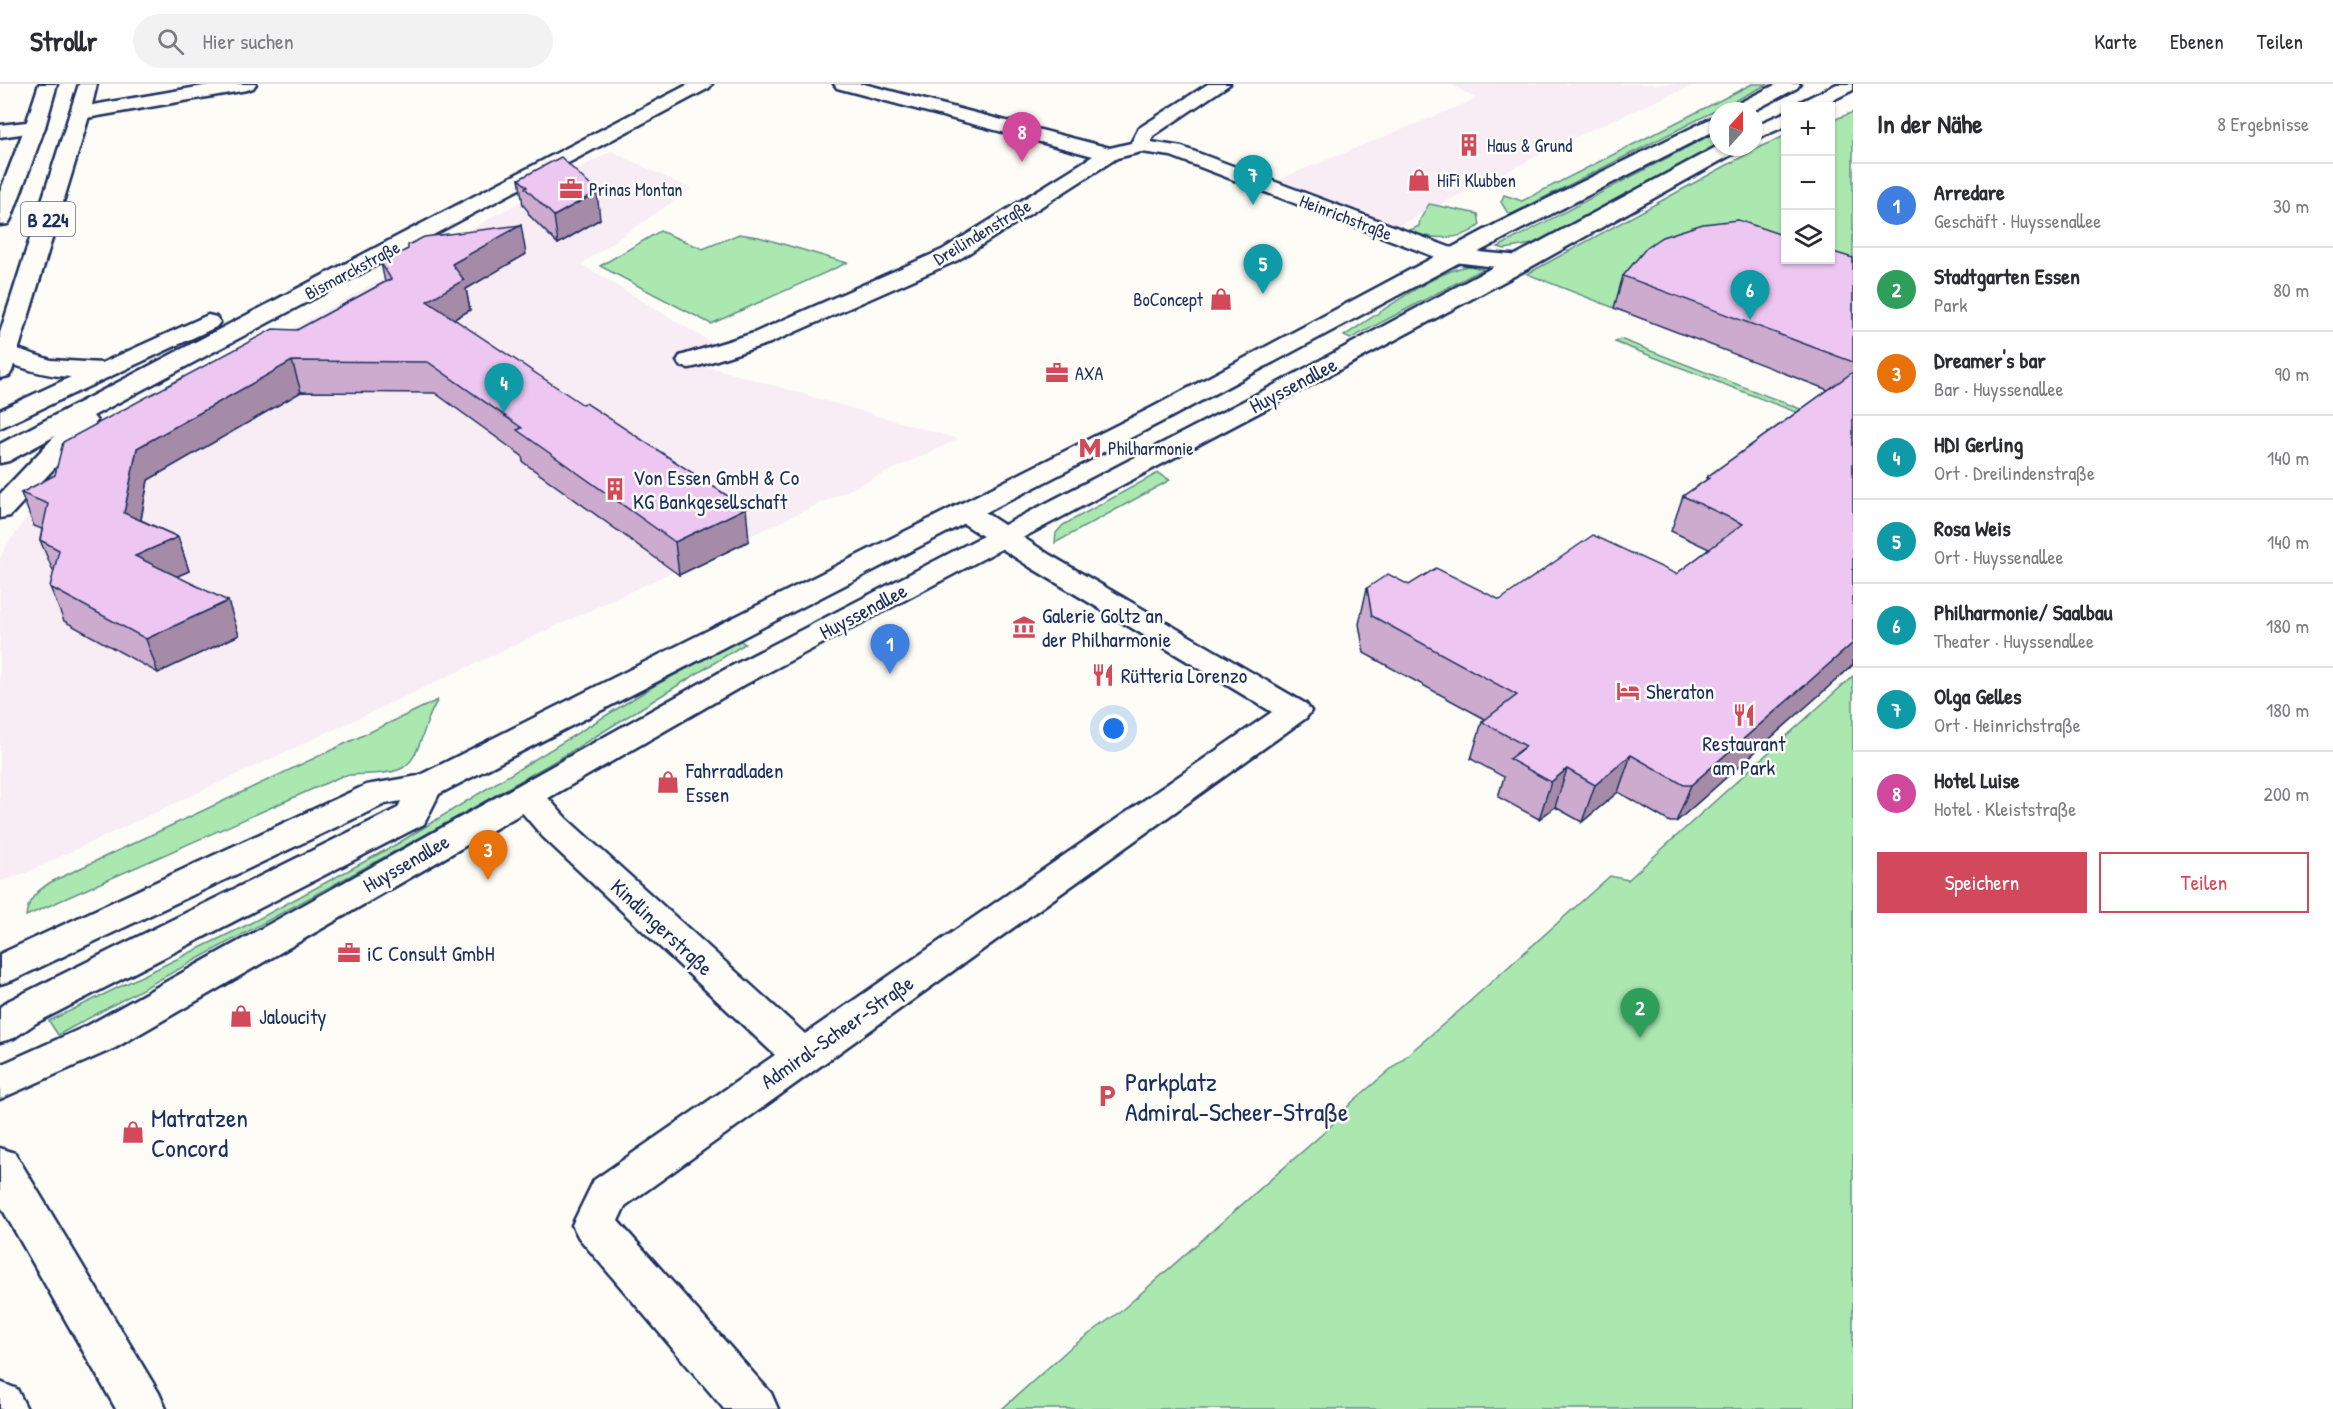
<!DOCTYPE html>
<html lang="de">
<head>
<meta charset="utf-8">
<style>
  body { margin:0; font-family:"Patrick Hand",sans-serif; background:#f2f2f3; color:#2b2b33 }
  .controls { position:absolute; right:18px; top:18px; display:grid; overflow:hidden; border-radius:0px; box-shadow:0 2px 4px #0004 }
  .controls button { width:54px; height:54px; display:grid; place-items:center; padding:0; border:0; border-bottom:2px solid #e1e1e2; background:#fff; color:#2b2b33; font:30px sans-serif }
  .compass { position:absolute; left:1709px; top:18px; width:54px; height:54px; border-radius:50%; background:#fff; box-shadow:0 2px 4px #0004; rotate:21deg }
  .you { position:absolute; left:1114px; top:645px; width:21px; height:21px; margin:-15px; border:4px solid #fff; border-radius:50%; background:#1a73e8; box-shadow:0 0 0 9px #1a73e833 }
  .badge { display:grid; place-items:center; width:39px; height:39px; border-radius:50%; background:#d1495b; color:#fff; font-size:20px; font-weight:700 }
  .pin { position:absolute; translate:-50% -50px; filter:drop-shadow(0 2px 3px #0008) }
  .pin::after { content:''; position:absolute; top:32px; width:21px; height:18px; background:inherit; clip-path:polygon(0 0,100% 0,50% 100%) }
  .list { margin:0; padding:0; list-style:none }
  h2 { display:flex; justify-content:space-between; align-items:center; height:78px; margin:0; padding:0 24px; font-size:26px }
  h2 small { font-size:20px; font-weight:400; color:#7c7c81 }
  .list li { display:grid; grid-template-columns:39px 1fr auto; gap:18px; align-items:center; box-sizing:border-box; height:84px; padding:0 24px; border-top:2px solid #e1e1e2 }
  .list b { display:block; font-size:22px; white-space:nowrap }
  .list p { margin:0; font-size:20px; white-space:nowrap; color:#7c7c81 }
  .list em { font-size:20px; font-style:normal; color:#7c7c81 }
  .actions { display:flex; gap:12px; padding:18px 24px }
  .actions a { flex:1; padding:14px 0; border:2px solid #d1495b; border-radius:0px; text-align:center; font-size:21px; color:#d1495b }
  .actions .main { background:#d1495b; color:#fff }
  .icon { flex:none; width:33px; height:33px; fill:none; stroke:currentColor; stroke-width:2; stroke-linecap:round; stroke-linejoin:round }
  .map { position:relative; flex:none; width:1853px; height:1325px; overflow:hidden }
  header { display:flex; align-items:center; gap:36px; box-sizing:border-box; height:84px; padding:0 30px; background:#fff; border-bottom:2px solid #e1e1e2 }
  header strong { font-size:28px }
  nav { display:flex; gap:33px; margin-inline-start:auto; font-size:21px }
  .search { width:420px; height:54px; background:#f2f2f3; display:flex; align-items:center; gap:15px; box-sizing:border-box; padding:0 21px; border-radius:33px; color:#7c7c81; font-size:22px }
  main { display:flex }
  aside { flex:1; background:#fff }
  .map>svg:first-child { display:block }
  .built { fill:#f8ecf5 }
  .green { fill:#aae8b0; stroke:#628c87; stroke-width:1.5 }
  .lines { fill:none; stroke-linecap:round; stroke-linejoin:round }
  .minor-casing { stroke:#1b2f5e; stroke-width:5 }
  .tertiary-casing { stroke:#1b2f5e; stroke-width:5 }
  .secondary-casing { stroke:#1b2f5e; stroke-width:5 }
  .primary-casing { stroke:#1b2f5e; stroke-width:5 }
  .minor { fill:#fdfcf7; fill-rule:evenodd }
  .tertiary { fill:#fdfcf7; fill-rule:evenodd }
  .secondary { fill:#fdfcf7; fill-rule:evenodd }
  .primary { fill:#fdfcf7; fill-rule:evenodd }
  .wall { fill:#ccabcf; stroke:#1b2f5e; stroke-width:1.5 }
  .shaded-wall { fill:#a68ba9; stroke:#1b2f5e; stroke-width:1.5 }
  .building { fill:#edc7f1; stroke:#1b2f5e; stroke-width:1.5 }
  .labels { text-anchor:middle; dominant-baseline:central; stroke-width:5; stroke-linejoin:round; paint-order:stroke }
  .far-poi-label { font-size:18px; fill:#1b2f5e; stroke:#fdfcf7; text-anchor:start }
  .far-street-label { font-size:18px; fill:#1b2f5e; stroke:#fdfcf7 }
  .shield { fill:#fdfcf7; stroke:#5f6c8c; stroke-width:1.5 }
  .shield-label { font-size:20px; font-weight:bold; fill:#1b2f5e }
  .street-label { font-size:21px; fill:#1b2f5e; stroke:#fdfcf7 }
  .poi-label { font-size:21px; fill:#1b2f5e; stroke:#fdfcf7; text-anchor:start }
  .near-poi-label { font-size:26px; fill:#1b2f5e; stroke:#fdfcf7; text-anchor:start }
</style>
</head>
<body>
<header>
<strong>Strollr</strong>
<div class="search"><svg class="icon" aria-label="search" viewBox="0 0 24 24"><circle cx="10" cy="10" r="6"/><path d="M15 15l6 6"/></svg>Hier suchen</div>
<nav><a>Karte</a><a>Ebenen</a><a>Teilen</a></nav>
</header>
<main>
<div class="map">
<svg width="1853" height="1325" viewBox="0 0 1853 1325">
  <rect width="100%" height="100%" fill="#fdfcf7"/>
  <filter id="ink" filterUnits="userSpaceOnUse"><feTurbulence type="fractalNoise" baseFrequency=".0167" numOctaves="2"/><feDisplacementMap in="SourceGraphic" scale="12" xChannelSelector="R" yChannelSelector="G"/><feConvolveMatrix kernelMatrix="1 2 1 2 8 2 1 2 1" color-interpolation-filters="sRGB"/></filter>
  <g filter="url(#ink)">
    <!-- built -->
    <path class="built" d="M 1450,0 L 1695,0 L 1592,45 L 1387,147 L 1268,100 L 1477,15 Z
      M 611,67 L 691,105 L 581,180 L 720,264 L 692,278 L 958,355 L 25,789 L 0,797 L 0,475 L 7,461 L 57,393 L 108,348 Z"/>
    <!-- green -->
    <path class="green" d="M 1752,0 L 1768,0 L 1512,130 L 1507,128 L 1501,118 L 1504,111 L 1522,117 Z
      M 1853,28 L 1853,194 L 1622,227 L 1527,190 L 1762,62 L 1785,52 L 1786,176 L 1830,176 L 1831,37 Z
      M 1718,47 L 1716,62 L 1532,160 L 1505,165 L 1498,163 Z
      M 1429,120 L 1478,130 L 1480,141 C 1460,159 1430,154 1406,148 L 1419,142 L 1420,136 Z
      M 660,147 L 703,165 L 739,150 L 759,153 L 847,179 L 711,240 L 600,182 Z
      M 1470,182 L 1483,185 L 1350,255 L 1344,252 C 1372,234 1439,184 1470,182 Z
      M 1620,255 L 1803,326 L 1798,329 L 1615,258 Z
      M 1158,389 L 1170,396 L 1055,459 L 1056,449 L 1063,441 Z
      M 740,556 L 745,560 L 567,670 L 454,735 L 58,951 L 49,937 L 247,841 L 397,760 L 654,602 Z
      M 1853,592 L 1853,1325 L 1002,1325 L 1070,1264 L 1122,1226 L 1328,1045 L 1352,1018 L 1459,927 L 1610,792 L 1628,796 Z
      M 438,616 C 422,637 422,679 398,686 C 381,692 360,689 342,692 L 26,832 C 28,815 37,807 51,798 Z"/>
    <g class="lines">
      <!-- minor casing -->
      <g class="minor-casing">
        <path id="minor" d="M 215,0 L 256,0 L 253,4 L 247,6 L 81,35 L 74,33 L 72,29 L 74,25 L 81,23 Z
          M 834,0 L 864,0 L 1110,64 L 1131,59 L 1139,44 L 1208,0 L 1230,0 L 1153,52 L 1151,58 L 1182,63 L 1457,166 L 1521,172 L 1529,174 L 1532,179 L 1529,184 L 1521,186 L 1446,177 L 1171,72 L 1141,68 L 1117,74 L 958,176 L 770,259 L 698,282 L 689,284 L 680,282 L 677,277 L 680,272 L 754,249 L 942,166 L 1093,72 L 837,4 Z
          M 35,37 L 42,39 L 45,43 L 42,47 L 0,53 L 0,41 Z
          M 965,420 L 975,422 L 1050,471 L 1306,620 L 1311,627 L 1306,634 L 625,1122 L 618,1137 L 771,1309 L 778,1325 L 724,1325 L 579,1154 L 572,1141 L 594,1096 L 775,971 L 543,753 L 508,712 L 513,704 C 540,696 550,718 567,735 L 805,950 L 1272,628 L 1030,483 L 955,434 L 951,428 L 955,422 Z"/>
      </g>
      <!-- tertiary casing -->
      <g class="tertiary-casing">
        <path id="tertiary" d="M 1777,0 L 1800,0 L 1797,4 L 1753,27 L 1729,27 L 1731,23 Z
          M 1837,0 L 1853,0 L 1853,6 L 1821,22 L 1798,22 L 1800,18 Z
          M 1786,28 L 1786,42 L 1754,56 L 1754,42 Z
          M 1718,31 L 1718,45 L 1514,149 L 1171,333 L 439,710 L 424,740 L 36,939 L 14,954 L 0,958 L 0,923 L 8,917 L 398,724 L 401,717 L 385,720 L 13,896 L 0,900 L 0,870 L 366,701 L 418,692 L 1153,323 L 1498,139 Z
          M 1718,62 L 1741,63 L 1738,67 L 1529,184 L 1281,317 L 746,600 L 115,964 L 0,1015 L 0,981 L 87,942 L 724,586 L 1263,307 Z"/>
      </g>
      <!-- secondary casing -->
      <g class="secondary-casing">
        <path id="secondary" d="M 689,0 L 712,0 L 709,4 L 93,332 L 97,337 L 93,342 L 10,432 L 0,434 L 0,410 L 55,352 L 9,377 L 0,379 L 0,360 Z
          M 208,231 L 216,233 L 220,238 L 216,243 L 0,344 L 0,326 L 71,293 C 46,292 23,285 0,275 L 0,263 L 15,264 L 51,276 L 102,279 Z
          M 0,1064 L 15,1069 L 159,1309 L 166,1325 L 116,1325 L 0,1121 Z
          M 0,1298 L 17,1305 L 27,1325 L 0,1325 Z"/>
      </g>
      <!-- primary casing -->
      <g class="primary-casing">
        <path id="primary" d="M 39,0 L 57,0 L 45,43 L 11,135 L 8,140 L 0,141 L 0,108 L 25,43 Z
          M 79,0 L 97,0 L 90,29 L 12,287 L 9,292 L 0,294 L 0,249 Z"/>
      </g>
      <!-- minor -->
      <use href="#minor" class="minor"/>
      <!-- tertiary -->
      <use href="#tertiary" class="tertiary"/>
      <!-- secondary -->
      <use href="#secondary" class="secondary"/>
      <!-- primary -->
      <use href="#primary" class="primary"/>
    </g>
    <!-- wall -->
    <path class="wall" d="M 519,95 L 600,135 L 558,160 L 529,131 L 528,127 L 523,121 Z
      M 526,170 L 466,205 L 470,226 L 454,235 L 749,457 L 679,491 L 523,378 L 522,372 L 435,309 L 301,308 L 148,396 L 141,436 L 178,453 L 189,487 L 177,492 L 239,551 L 158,589 L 64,537 L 50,503 L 54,489 L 40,456 L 42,445 L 34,442 L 21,409 L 55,391 L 297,246 L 385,198 L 381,179 Z
      M 1853,174 L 1853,581 L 1676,738 L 1670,738 L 1618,708 L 1582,738 L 1555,723 L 1539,735 L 1498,713 L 1504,693 L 1471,675 L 1482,638 L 1485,635 L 1364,569 L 1359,540 L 1367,504 L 1409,501 L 1500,516 L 1676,490 L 1709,465 L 1671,447 L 1683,412 L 1706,396 L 1707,393 L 1828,306 L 1614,224 L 1623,192 Z"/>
    <!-- shaded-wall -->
    <path class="shaded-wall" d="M 597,108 L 600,135 L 558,160 L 554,132 Z
      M 521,141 L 526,170 L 466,205 L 470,226 L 433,247 L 427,217 L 452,180 Z
      M 292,277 L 301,308 L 148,396 L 136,462 L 124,429 L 137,364 Z
      M 746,424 L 749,457 L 679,491 L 675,458 Z
      M 178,453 L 189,487 L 148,505 L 135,472 Z
      M 228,517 L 239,551 L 158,589 L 146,555 Z
      M 1853,559 L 1853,581 L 1676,738 L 1691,701 Z
      M 1631,671 L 1618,708 L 1582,738 L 1595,701 Z
      M 1567,685 L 1555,723 L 1539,735 L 1551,698 Z"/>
    <!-- building -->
    <path class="building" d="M 561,73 L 597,108 L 554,132 L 525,104 L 527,103 L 519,95 Z
      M 1738,136 L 1785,152 L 1785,176 L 1830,176 L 1830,167 L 1853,174 L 1853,278 L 1623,192 L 1647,163 L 1662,153 L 1703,140 Z
      M 521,141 L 452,180 L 464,196 L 427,217 L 582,320 L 586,319 L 746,424 L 675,458 L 517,346 L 522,344 L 428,278 L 292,277 L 137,364 L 124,429 L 178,453 L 135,472 L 228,517 L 146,555 L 50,503 L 59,466 L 40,456 L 48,420 L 21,409 L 55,391 L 63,358 L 273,245 L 297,246 L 391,195 L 381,179 L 408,165 L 408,161 L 424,153 Z
      M 1853,288 L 1853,559 L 1691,701 L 1684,701 L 1631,671 L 1595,701 L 1567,685 L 1551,698 L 1509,675 L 1526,662 L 1482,638 L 1517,611 L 1372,532 L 1367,504 L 1388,490 L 1409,501 L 1436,484 L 1500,516 L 1593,451 L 1676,490 L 1743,440 L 1683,412 L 1709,394 L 1707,393 Z"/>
  </g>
  <!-- icons -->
  <defs>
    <g id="building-bare" transform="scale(1.8)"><path d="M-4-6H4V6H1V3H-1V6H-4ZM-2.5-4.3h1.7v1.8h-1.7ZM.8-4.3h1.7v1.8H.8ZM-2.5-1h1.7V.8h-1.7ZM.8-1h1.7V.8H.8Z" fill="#d1495b" stroke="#fdfcf7" stroke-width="2.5" paint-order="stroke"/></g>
    <g id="shop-bare" transform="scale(1.8)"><path d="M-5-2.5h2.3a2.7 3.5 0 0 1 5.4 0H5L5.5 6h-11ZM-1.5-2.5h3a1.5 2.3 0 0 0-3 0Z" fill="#d1495b" stroke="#fdfcf7" stroke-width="2.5" paint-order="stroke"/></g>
    <g id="office-bare" transform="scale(1.8)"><path d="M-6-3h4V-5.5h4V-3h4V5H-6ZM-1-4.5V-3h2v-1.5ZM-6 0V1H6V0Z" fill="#d1495b" stroke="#fdfcf7" stroke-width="2.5" paint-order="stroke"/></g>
    <g id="metro-bare" transform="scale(1.8)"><path d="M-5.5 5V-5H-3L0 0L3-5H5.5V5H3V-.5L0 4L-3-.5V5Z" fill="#d1495b" stroke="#fdfcf7" stroke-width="2.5" paint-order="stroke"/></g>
    <g id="museum-bare" transform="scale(1.8)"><path d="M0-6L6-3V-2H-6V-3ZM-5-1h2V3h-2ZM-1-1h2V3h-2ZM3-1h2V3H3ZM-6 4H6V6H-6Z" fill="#d1495b" stroke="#fdfcf7" stroke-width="2.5" paint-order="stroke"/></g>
    <g id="restaurant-bare" transform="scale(1.8)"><path d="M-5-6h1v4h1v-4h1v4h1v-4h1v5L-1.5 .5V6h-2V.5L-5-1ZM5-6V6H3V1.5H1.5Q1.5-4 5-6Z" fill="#d1495b" stroke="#fdfcf7" stroke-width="2.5" paint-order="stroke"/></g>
    <g id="hotel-bare" transform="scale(1.8)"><path d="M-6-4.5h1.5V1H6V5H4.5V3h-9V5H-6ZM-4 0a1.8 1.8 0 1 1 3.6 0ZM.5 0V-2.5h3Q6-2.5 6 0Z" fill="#d1495b" stroke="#fdfcf7" stroke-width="2.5" paint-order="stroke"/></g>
    <g id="parking-bare" transform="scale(1.8)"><path d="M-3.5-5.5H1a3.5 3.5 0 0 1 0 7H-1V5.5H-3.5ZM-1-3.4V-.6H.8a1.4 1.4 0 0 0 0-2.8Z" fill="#d1495b" stroke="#fdfcf7" stroke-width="2.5" paint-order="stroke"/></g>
  </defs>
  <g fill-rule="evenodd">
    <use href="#building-bare" x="1469" y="61"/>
    <use href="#shop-bare" x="1419" y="96"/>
    <use href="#office-bare" x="571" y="105"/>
    <use href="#shop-bare" x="1221" y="215"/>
    <use href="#office-bare" x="1057" y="289"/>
    <use href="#metro-bare" x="1090" y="364"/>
    <use href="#building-bare" x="615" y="405"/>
    <use href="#museum-bare" x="1024" y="543"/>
    <use href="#restaurant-bare" x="1103" y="591"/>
    <use href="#hotel-bare" x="1628" y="607"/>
    <use href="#restaurant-bare" x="1744" y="631"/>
    <use href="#shop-bare" x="668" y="698"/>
    <use href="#office-bare" x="349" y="869"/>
    <use href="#shop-bare" x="241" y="932"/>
    <use href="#parking-bare" x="1107" y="1012"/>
    <use href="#shop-bare" x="133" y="1048"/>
  </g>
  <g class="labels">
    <!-- far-poi labels -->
    <g class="far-poi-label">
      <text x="1487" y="61">Haus &amp; Grund</text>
      <text x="1437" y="96">HiFi Klubben</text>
      <text x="589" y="105">Prinas Montan</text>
      <text x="1203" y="215" text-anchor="end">BoConcept</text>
      <text x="1075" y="289">AXA</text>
      <text x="1108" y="364">Philharmonie</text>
    </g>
    <!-- far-street labels -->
    <g class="far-street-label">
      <text transform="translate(1346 133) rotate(21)">Heinrichstraße</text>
      <text transform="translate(982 148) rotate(-31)">Dreilindenstraße</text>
      <text transform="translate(352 186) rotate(-28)">Bismarckstraße</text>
    </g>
    <!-- shield labels -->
    <rect class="shield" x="21" y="118" width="54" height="34" rx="4.5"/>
    <g class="shield-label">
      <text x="48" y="135">B 224</text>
    </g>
    <!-- street labels -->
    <g class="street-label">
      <text transform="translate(1293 301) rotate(-28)">Huyssenallee</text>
      <text transform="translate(863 527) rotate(-28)">Huyssenallee</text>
      <text transform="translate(406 779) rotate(-30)">Huyssenallee</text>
      <text transform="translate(662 843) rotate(43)">Kindlingerstraße</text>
      <text transform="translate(837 948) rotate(-35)">Admiral-Scheer-Straße</text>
    </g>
    <!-- poi labels -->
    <g class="poi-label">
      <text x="633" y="393">Von Essen GmbH &amp; Co<tspan x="633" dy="24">KG Bankgesellschaft</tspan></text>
      <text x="1042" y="531">Galerie Goltz an<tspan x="1042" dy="24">der Philharmonie</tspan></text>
      <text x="1121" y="591">Rütteria Lorenzo</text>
      <text x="1646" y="607">Sheraton</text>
      <text x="1744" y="659" text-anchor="middle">Restaurant<tspan x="1744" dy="24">am Park</tspan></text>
      <text x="686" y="686">Fahrradladen<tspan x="686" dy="24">Essen</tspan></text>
      <text x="367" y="869">iC Consult GmbH</text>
      <text x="259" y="932">Jaloucity</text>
    </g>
    <!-- near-poi labels -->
    <g class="near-poi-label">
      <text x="1125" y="997">Parkplatz<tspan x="1125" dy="30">Admiral-Scheer-Straße</tspan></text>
      <text x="151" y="1033">Matratzen<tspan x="151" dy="30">Concord</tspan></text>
    </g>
  </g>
</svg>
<div class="controls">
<button>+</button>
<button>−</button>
<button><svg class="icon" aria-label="layers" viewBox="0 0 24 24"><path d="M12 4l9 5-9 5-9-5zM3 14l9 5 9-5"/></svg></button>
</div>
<svg class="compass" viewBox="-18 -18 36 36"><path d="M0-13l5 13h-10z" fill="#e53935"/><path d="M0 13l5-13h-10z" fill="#7c7c81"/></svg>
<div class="you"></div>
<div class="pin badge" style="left:890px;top:590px;background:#3f7fe0">1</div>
<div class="pin badge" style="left:1640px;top:954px;background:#2e9e5b">2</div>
<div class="pin badge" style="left:488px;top:796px;background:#e8710a">3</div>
<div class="pin badge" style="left:504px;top:329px;background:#0f9aa8">4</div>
<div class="pin badge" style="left:1263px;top:210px;background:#0f9aa8">5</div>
<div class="pin badge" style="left:1750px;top:236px;background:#0f9aa8">6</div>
<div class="pin badge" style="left:1253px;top:121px;background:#0f9aa8">7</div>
<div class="pin badge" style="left:1022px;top:78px;background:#d1479c">8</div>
</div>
<aside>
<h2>In der Nähe<small>8 Ergebnisse</small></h2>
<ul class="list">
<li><span class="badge" style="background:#3f7fe0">1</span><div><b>Arredare</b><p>Geschäft · Huyssenallee</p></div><em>30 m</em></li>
<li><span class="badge" style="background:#2e9e5b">2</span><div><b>Stadtgarten Essen</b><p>Park</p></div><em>80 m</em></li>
<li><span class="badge" style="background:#e8710a">3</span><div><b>Dreamer's bar</b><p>Bar · Huyssenallee</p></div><em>90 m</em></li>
<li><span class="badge" style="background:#0f9aa8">4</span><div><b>HDI Gerling</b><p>Ort · Dreilindenstraße</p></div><em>140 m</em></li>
<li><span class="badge" style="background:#0f9aa8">5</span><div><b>Rosa Weis</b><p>Ort · Huyssenallee</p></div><em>140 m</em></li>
<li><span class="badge" style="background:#0f9aa8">6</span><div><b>Philharmonie/ Saalbau</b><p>Theater · Huyssenallee</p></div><em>180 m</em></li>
<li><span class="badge" style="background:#0f9aa8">7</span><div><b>Olga Gelles</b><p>Ort · Heinrichstraße</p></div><em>180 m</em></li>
<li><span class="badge" style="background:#d1479c">8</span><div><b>Hotel Luise</b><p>Hotel · Kleiststraße</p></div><em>200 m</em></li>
</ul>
<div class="actions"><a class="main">Speichern</a><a>Teilen</a></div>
</aside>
</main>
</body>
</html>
